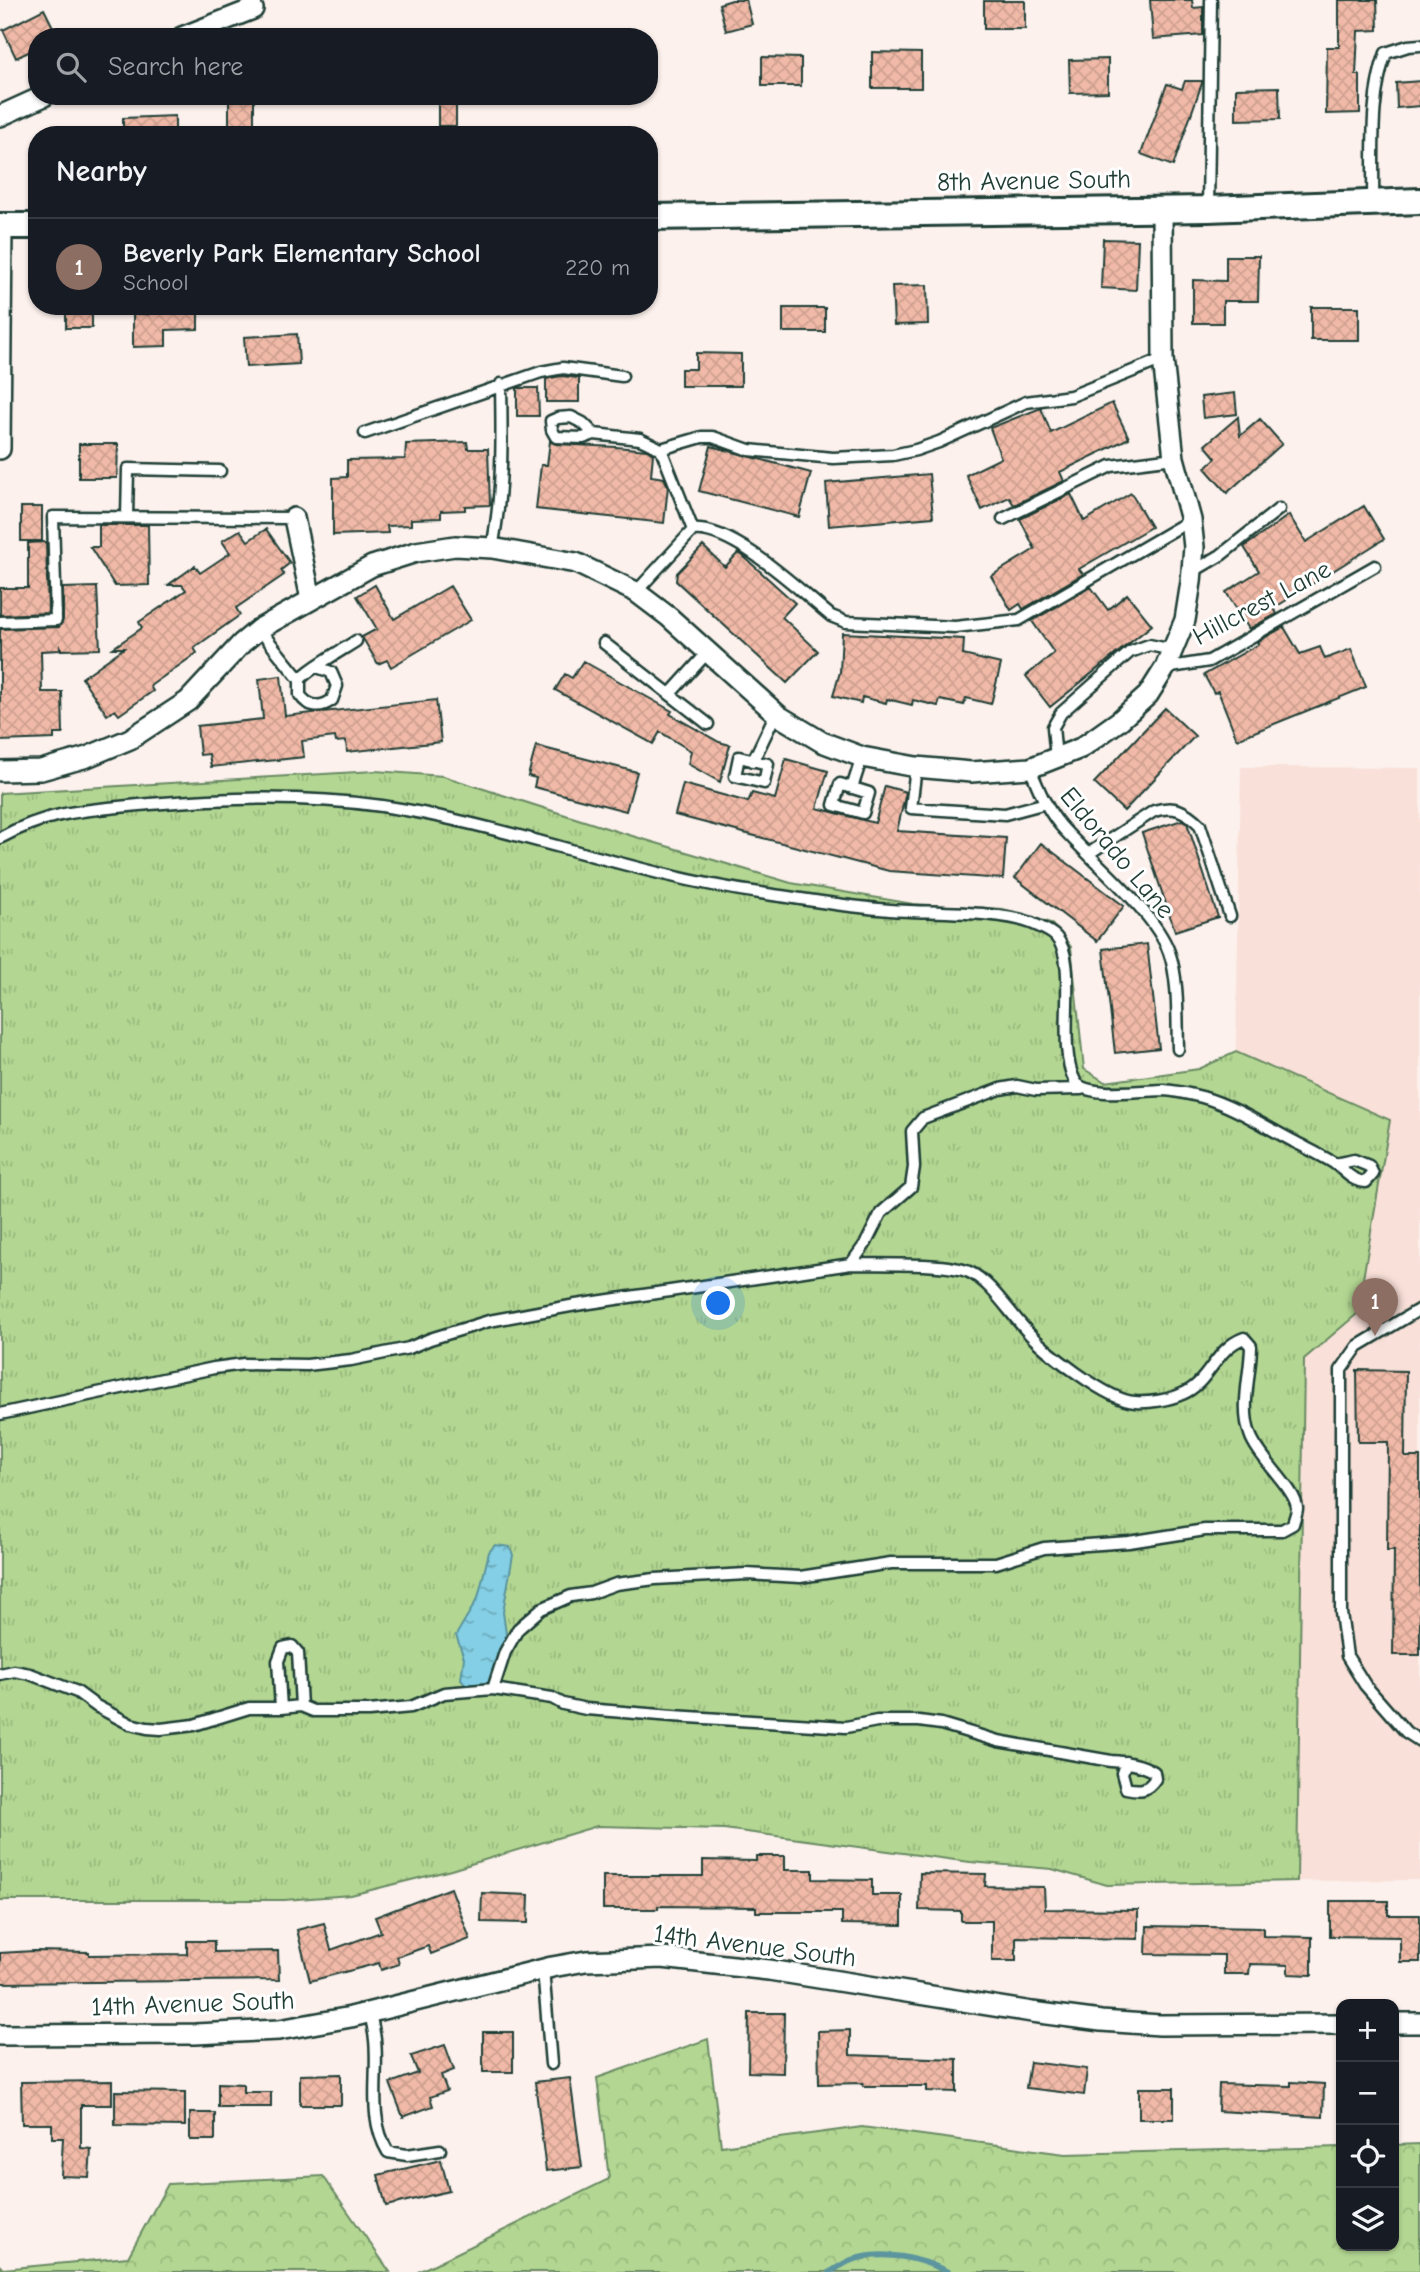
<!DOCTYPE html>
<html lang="en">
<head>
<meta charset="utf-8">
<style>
  body { margin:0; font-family:"Comic Neue",sans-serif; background:#242831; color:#f1f3f6 }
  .controls { position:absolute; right:21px; bottom:21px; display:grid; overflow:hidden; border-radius:14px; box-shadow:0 2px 5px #0004 }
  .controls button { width:63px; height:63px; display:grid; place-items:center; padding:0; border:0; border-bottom:2px solid #363941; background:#171b24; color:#f1f3f6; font:35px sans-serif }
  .you { position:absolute; left:719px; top:1304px; width:24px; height:24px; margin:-18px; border:5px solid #fff; border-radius:50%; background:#1a73e8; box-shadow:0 0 0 10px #1a73e833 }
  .badge { display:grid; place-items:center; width:46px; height:46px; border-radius:50%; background:#8c9099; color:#fff; font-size:23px; font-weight:700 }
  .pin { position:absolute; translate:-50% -58px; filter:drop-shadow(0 2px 4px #0008) }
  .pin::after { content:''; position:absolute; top:37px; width:24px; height:21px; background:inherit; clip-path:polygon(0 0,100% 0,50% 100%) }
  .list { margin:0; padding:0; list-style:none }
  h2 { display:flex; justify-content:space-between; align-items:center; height:91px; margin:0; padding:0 28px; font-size:30px }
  h2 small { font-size:23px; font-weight:400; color:#9ea1a6 }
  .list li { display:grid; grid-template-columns:46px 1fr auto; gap:21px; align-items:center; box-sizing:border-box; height:98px; padding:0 28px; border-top:2px solid #363941 }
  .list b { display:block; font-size:26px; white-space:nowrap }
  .list p { margin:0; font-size:23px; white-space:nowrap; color:#9ea1a6 }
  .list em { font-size:23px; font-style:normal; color:#9ea1a6 }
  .icon { flex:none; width:38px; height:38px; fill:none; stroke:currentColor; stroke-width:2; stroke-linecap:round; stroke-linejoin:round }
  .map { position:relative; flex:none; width:1420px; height:2272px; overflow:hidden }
  .search { position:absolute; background:#171b24; box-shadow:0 2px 5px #0004; left:28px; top:28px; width:630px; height:77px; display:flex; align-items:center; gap:18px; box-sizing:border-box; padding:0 24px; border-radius:28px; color:#9ea1a6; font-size:26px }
  .panel { position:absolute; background:#171b24; box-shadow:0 2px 5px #0004; left:28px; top:126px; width:630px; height:189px; border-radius:28px }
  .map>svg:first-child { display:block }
  .built { fill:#f9e0d8 }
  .grass { fill:url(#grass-tufts); stroke:#698a63; stroke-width:2 }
  .forest { fill:url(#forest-crowns); stroke:#698a63; stroke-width:2 }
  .water { fill:url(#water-ripples); stroke:#5c959e; stroke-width:2 }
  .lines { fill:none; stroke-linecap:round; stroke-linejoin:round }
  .stream { stroke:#5c959e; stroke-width:6 }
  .building { fill:url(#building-cross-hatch); stroke:#1f3d34; stroke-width:2 }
  .service-casing { stroke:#1f3d34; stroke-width:15 }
  .minor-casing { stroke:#1f3d34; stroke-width:24 }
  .tertiary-casing { stroke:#1f3d34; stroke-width:30 }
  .service { stroke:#fff; stroke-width:10 }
  .minor { stroke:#fff; stroke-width:19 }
  .tertiary { stroke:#fff; stroke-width:24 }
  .labels { text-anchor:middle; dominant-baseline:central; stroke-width:6; stroke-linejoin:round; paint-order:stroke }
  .street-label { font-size:26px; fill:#1f3d34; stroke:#fff }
</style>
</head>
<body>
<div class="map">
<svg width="1420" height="2272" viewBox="0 0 1420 2272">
  <defs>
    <pattern id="grass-tufts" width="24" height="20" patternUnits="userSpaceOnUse" patternTransform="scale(1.75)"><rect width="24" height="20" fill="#b3d792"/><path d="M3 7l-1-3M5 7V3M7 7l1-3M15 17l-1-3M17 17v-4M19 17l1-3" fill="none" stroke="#9ab97e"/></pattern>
    <pattern id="forest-crowns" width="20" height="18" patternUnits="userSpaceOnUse" patternTransform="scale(1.75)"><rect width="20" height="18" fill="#b3d792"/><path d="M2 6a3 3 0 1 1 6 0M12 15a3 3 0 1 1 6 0" fill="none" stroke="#9ab97e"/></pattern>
    <pattern id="water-ripples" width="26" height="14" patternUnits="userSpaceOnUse" patternTransform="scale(1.75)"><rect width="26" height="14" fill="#84cfe5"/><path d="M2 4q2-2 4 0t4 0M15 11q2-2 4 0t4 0" fill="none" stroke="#6ba9ba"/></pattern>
    <pattern id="building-cross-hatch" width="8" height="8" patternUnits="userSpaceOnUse" patternTransform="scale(1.75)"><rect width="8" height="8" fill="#f1b9a7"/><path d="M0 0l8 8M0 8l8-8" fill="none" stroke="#cea090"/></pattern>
  </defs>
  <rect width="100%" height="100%" fill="#fcf1ed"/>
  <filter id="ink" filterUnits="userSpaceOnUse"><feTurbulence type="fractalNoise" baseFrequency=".0143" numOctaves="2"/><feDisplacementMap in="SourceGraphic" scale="14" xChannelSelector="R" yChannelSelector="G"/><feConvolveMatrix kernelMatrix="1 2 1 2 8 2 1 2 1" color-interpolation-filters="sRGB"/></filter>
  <g filter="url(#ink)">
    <!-- built -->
    <path class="built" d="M 1241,767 L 1420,768 L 1420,1880 L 1297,1881 L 1304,1359 L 1357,1314 L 1236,1052 Z"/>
    <!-- grass -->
    <path class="grass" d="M 375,771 L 443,776 L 619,832 L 791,883 L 913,904 L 1003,909 L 1051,923 L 1071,947 L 1084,1069 L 1105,1082 L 1199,1069 L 1236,1052 L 1390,1120 L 1357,1314 L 1304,1359 L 1297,1881 L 1107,1885 L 1052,1869 L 970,1862 L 724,1829 L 597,1826 L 451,1870 L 351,1895 L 284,1900 L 0,1900 L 0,793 Z"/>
    <!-- forest -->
    <path class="forest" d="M 708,2039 L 721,2146 L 862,2127 L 1065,2154 L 1341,2147 L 1341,2246 L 1394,2246 L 1394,2145 L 1420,2144 L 1420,2272 L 418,2272 L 609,2179 L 597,2078 Z
      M 323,2176 L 390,2272 L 0,2272 L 0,2266 L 3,2269 L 128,2257 L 168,2184 Z"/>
    <!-- water -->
    <path class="water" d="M 495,1545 L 510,1547 L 513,1555 L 503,1612 L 506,1634 L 492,1681 L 488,1684 L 468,1687 L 461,1679 L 464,1658 L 456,1635 L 478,1598 L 489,1552 Z"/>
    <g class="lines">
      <!-- stream -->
      <path class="stream" d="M 830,2272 C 838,2268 846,2261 855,2259 C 886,2250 920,2258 948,2272"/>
    </g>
    <!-- building -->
    <path class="building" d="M 732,0 L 746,0 L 752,24 L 726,31 L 719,4 Z
      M 1150,0 L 1192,0 L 1193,8 L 1203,7 L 1203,35 L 1153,39 Z
      M 1339,0 L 1377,0 L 1378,30 L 1358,31 L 1356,75 L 1360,75 L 1360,113 L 1326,114 L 1327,47 L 1339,47 Z
      M 984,1 L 1025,1 L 1025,29 L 984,29 Z
      M 44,9 L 55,31 L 43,37 L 37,37 L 37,48 L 16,58 L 3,30 Z
      M 872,52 L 921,53 L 921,88 L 872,88 Z
      M 762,57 L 801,58 L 801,86 L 762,86 Z
      M 1108,59 L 1108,92 L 1070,93 L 1069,60 Z
      M 1185,81 L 1202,81 L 1202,83 L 1173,166 L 1141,154 L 1167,84 L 1182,89 Z
      M 1420,81 L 1420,106 L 1397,108 L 1396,83 Z
      M 1279,87 L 1280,119 L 1236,120 L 1236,88 Z
      M 229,96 L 254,96 L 254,135 L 229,135 Z
      M 438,96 L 456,96 L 456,126 L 438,126 Z
      M 175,116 L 175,135 L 123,135 L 123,118 Z
      M 1103,239 L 1138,240 L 1136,290 L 1101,288 Z
      M 1226,256 L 1259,256 L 1258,301 L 1223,301 L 1223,323 L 1193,323 L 1193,280 L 1226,281 Z
      M 927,285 L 928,324 L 894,325 L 892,286 Z
      M 66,306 L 92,306 L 92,328 L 66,328 Z
      M 149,306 L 198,306 L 198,329 L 166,330 L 166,346 L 133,347 L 133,314 L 149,314 Z
      M 1311,307 L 1359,307 L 1359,340 L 1311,340 Z
      M 783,308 L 825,308 L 825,332 L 783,332 Z
      M 297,334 L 299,364 L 246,367 L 244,337 Z
      M 696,353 L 741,354 L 741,386 L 681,386 L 681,369 L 696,369 Z
      M 561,376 L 579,378 L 579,402 L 546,402 L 546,379 Z
      M 517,388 L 538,388 L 539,416 L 517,416 Z
      M 1235,393 L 1237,414 L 1203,418 L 1201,397 Z
      M 1112,403 L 1129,438 L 1060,472 L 1064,481 L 1014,505 L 1009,497 L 982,510 L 966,475 L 1001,458 L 990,428 L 1041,408 L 1051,433 Z
      M 1238,417 L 1240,436 L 1260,419 L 1282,444 L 1227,493 L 1205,468 L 1216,458 L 1205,445 Z
      M 550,441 L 556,444 L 616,447 L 647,450 L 653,454 L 651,476 L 664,478 L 668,486 L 664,523 L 536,509 L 541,465 L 547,465 Z
      M 467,442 L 468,449 L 488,449 L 490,505 L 465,506 L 465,510 L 441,511 L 441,518 L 411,519 L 411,525 L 387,526 L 388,533 L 333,535 L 333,478 L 347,477 L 347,460 L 405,459 L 406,444 Z
      M 79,444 L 118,444 L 117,478 L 79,478 Z
      M 711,446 L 811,473 L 799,517 L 699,491 Z
      M 929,474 L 933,517 L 829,526 L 826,483 Z
      M 1131,493 L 1151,527 L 1079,569 L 1083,574 L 1023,609 L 1020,604 L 1011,610 L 991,576 L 1035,549 L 1020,519 L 1071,494 L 1084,521 Z
      M 1364,506 L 1384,539 L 1274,608 L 1277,614 L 1249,629 L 1226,592 L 1259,571 L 1244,547 L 1289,515 L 1306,542 Z
      M 21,507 L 42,507 L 42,541 L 21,541 Z
      M 99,525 L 148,525 L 149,585 L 115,586 L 90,547 L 99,547 Z
      M 266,529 L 290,563 L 281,570 L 284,575 L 236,608 L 240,615 L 194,648 L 197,653 L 150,686 L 153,691 L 119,715 L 115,710 L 107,715 L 82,678 L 124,648 L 113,648 L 142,628 L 139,622 L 186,590 L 182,585 L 168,585 L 195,566 L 200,573 L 230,553 L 222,541 L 240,530 L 248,541 Z
      M 46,542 L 48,613 L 0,615 L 0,588 L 28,588 L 28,543 Z
      M 703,546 L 725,567 L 738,553 L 742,555 L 795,603 L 782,617 L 818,651 L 787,683 L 676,581 L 677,573 Z
      M 375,585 L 394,619 L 450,586 L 471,620 L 391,667 L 387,660 L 378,664 L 362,637 L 377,629 L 357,596 Z
      M 97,587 L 100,649 L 62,650 L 60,647 L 60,650 L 41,651 L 42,692 L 62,692 L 63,734 L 54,734 L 54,739 L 0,741 L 0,629 L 59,627 L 63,620 L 63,588 Z
      M 1091,587 L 1108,610 L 1127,594 L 1152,625 L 1050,707 L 1026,676 L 1054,653 L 1032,621 Z
      M 1284,627 L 1300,654 L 1320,647 L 1325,659 L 1351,649 L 1366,687 L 1237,739 L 1218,691 L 1214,693 L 1204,675 L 1259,644 L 1257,642 Z
      M 842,633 L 964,639 L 963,655 L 1001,664 L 991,704 L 966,698 L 964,705 L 940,700 L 938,706 L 913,700 L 912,705 L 887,699 L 886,703 L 862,697 L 861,703 L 833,696 L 840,672 Z
      M 583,661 L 672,711 L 670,714 L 719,742 L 730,745 L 720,782 L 688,764 L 691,751 L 660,732 L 653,744 L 555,690 L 565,674 L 572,678 Z
      M 281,676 L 285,716 L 436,700 L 441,742 L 347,752 L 346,741 L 336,742 L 335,737 L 302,741 L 304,757 L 211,767 L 209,754 L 200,755 L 197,726 L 263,719 L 259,679 Z
      M 1165,708 L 1195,736 L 1124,811 L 1094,783 Z
      M 536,746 L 637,772 L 626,811 L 534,787 L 536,778 L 528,776 Z
      M 786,759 L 828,771 L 817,808 L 875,823 L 885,786 L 906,792 L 897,831 L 1006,838 L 1003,879 L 889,871 L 675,815 L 683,784 L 748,802 L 752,793 L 775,799 Z
      M 1182,820 L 1187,823 L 1218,917 L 1175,931 L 1142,833 Z
      M 1041,843 L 1124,906 L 1097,941 L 1015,878 Z
      M 1147,944 L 1159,1048 L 1115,1053 L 1103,949 Z
      M 1357,1370 L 1406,1371 L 1405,1457 L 1420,1457 L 1420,1655 L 1393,1655 L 1394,1550 L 1387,1550 L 1388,1442 L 1358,1442 Z
      M 756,1856 L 785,1856 L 785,1870 L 813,1870 L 813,1879 L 872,1880 L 872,1895 L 902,1895 L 902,1925 L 842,1924 L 842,1912 L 756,1912 L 756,1907 L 658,1906 L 658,1909 L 603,1909 L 603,1876 L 703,1876 L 703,1860 L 756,1861 Z
      M 920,1873 L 986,1874 L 985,1886 L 1044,1887 L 1045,1909 L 1138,1910 L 1138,1939 L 1016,1937 L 1016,1961 L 992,1961 L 992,1921 L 961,1921 L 961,1911 L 919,1910 Z
      M 451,1888 L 470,1939 L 431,1954 L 428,1946 L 397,1957 L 399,1964 L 381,1970 L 379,1963 L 310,1981 L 297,1930 L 324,1923 L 331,1950 L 381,1932 L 375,1917 Z
      M 482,1893 L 529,1895 L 528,1923 L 481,1922 Z
      M 1330,1901 L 1388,1901 L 1388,1915 L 1420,1915 L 1420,1962 L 1400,1962 L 1400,1937 L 1330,1936 Z
      M 1147,1926 L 1263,1928 L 1263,1936 L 1312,1937 L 1312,1975 L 1288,1974 L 1288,1965 L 1250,1964 L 1249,1974 L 1224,1974 L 1224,1955 L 1146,1954 Z
      M 187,1941 L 214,1941 L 214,1952 L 278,1951 L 279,1980 L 0,1983 L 0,1953 L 34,1951 L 89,1952 L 89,1955 L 187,1954 Z
      M 749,2013 L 784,2013 L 783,2073 L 748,2072 Z
      M 850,2030 L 850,2055 L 957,2059 L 957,2092 L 927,2091 L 927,2086 L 863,2086 L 863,2083 L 819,2084 L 818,2031 Z
      M 483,2032 L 513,2032 L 513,2072 L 483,2072 Z
      M 445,2045 L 454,2070 L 441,2075 L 447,2091 L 430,2097 L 433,2106 L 403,2117 L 390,2083 L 418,2073 L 411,2056 Z
      M 1030,2062 L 1087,2069 L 1084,2095 L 1026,2088 Z
      M 341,2074 L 341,2105 L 300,2105 L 300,2075 Z
      M 570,2078 L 582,2167 L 546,2171 L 535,2082 Z
      M 112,2081 L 112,2105 L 81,2105 L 81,2148 L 91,2149 L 89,2177 L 61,2176 L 63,2138 L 52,2138 L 52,2124 L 22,2124 L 21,2082 Z
      M 1291,2082 L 1324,2084 L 1323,2117 L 1218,2111 L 1219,2084 L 1291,2086 Z
      M 218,2083 L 243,2084 L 243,2092 L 271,2092 L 271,2107 L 218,2107 Z
      M 1139,2088 L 1174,2088 L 1174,2119 L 1139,2119 Z
      M 115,2091 L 185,2092 L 185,2126 L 115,2125 Z
      M 190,2113 L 215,2113 L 215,2140 L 190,2140 Z
      M 441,2160 L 449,2191 L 386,2206 L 378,2175 Z"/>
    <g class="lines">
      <!-- service casing -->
      <g class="service-casing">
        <path id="service" d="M 1373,202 C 1374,154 1369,98 1386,53 L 1408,46 L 1420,45
          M 1208,209 L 1211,0
          M 365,433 L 541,372 L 563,368 L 622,376
          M 594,434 L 583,438 L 556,437 L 552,430 L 551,421 L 558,418 L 571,417 L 583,423 L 594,434 L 640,439 L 661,449 L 693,530 C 733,526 799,590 831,616 L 846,622 L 955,627 L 1019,620 L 1191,520
          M 661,449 L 702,437 L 713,437 L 749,450 L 833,458 L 893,455 L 916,450 L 939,442 L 1026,402 L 1071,396 L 1163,359
          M 127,517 L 128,469 L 220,471
          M 1003,519 L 1111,466 L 1174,458
          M 492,548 C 503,493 502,439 501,384
          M 1192,572 L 1221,555 L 1279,509
          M 636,592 L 693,530
          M 0,622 L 56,620 L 53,517 L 294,518
          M 259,629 L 300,680
          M 604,643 L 708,724
          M 317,667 L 331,672 L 337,686 L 332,700 C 320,709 308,707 300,695 L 300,680 C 305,671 344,649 356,641
          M 1165,668 L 1209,661 L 1375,566
          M 670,694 L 708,652
          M 739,757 L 768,764 L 764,783 L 735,776 Z
          M 1056,758 L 1053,727 L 1061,713 L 1130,652 L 1149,645 L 1173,650
          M 753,761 L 776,713
          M 916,767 L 911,808 L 1005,814 L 1046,803
          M 1030,768 C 1038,788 1046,808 1060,825 C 1090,860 1154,910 1169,952 C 1179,979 1177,1020 1178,1049
          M 840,784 L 869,793 L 863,813 L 834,805 Z
          M 852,788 L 862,757
          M 0,838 C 52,809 93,810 150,804 C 227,797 305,795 382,806 C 509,825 632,875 760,893 C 803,899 847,907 890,910 C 927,913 1006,910 1036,925 C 1042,928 1052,932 1056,937 C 1080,963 1055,1044 1075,1081 C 1085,1099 1145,1090 1164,1090 C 1177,1091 1190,1094 1202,1097 C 1234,1106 1264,1126 1293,1141 C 1306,1148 1321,1155 1334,1163 C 1345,1171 1351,1181 1366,1182 L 1373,1174 L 1369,1166 L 1354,1160 L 1335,1164
          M 1088,854 L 1154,811 C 1174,805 1185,810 1200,825 L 1230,916
          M 1420,1309 L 1358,1346 L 1341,1370 L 1341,1613 L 1347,1656 L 1365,1685 L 1406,1732 L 1420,1741
          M 0,1414 L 214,1368 L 244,1364 L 307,1365 L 351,1360 L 409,1348 L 430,1339 L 489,1321 L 576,1305 L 851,1264 L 866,1243 L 881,1213 L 911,1187 L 914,1167 L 912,1131 L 923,1118 L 1000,1089 L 1017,1086 L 1036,1090 L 1081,1089
          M 0,1674 L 14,1671 L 30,1674 L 77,1692 L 96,1706 L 130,1724 L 147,1728 L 161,1729 L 194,1725 L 249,1708 L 281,1708
          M 493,1689 L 552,1698 L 563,1704 L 586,1709 L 673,1716 L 846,1727 L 877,1721 L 919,1721 L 941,1724 L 998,1741 L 1111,1761 C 1127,1762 1141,1764 1154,1772 L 1155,1779 C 1147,1791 1140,1791 1126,1788 L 1122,1773 L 1126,1762
          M 301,1706 L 281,1708 L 278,1661 L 283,1648 L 292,1646 L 298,1653 L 301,1706 L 313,1711 L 369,1711 L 411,1707 L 444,1693 L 493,1689 L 505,1652 L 518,1629 L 541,1609 L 571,1596 L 591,1593 L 616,1584 L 655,1579 L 747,1574 L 800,1577 L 891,1563 L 996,1563 L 1044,1548 L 1129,1542 L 1205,1530 L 1282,1530 L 1293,1524 C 1294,1519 1297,1513 1297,1508 C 1296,1489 1257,1457 1250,1434 C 1240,1407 1251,1373 1251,1346 L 1244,1338 C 1214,1349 1210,1383 1182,1394 C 1169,1400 1149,1403 1135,1402 C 1108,1401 1043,1350 1025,1329 C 1009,1312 990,1281 969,1272 C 946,1262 878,1265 851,1264
          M 543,1969 L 551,2064
          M 370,2013 C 372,2022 374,2031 375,2040 C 379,2077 367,2117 388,2152 L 407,2155 L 440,2150"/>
      </g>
      <!-- minor casing -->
      <g class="minor-casing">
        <path id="minor" d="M 182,37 L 253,9
          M 0,116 L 44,96
          M 0,449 L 2,226
          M 294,518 L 311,599
          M 0,771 L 41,770 L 87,757 L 130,739 L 188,701 L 242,643 L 259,629 L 372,566 L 416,552 L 455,546 L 492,548 L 576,563 L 636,592 L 669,617 L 779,716 L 822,742 L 862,757 L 916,767 L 971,772 L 1030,768 L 1081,748 L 1119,721 L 1148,695 L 1165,668 L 1185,620 L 1191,582 L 1194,547 L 1191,520 L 1174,458 L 1163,359 L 1162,209
          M 1394,2023 L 1420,2023
          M 0,2035 L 195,2034 L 279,2030 L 351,2017 L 552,1967 L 586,1961 L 662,1958 L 769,1970 L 1032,2012 L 1101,2021 L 1160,2025 L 1341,2024"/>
      </g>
      <!-- tertiary casing -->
      <g class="tertiary-casing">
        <path id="tertiary" d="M 649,217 L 1208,209 L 1420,201
          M 0,226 L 37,226"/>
      </g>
      <!-- service -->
      <use href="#service" class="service"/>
      <!-- minor -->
      <use href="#minor" class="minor"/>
      <!-- tertiary -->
      <use href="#tertiary" class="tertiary"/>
    </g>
  </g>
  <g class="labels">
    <!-- street labels -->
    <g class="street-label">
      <text transform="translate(1034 181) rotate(-1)">8th Avenue South</text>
      <text transform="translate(1262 603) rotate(-28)">Hillcrest Lane</text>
      <text transform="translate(1117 853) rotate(50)">Eldorado Lane</text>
      <text transform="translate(755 1946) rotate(7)">14th Avenue South</text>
      <text transform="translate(193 2004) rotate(-2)">14th Avenue South</text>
    </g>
  </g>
</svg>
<div class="controls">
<button>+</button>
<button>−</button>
<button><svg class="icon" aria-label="locate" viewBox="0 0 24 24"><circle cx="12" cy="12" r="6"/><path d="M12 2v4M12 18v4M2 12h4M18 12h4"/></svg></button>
<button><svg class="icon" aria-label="layers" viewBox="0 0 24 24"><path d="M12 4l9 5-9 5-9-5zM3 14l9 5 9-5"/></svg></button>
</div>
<div class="you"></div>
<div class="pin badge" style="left:1375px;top:1336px;background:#8d6e63">1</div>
<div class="search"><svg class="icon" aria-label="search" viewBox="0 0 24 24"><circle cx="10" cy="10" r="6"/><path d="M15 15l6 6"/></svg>Search here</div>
<section class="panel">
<h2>Nearby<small></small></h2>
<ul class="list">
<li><span class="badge" style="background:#8d6e63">1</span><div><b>Beverly Park Elementary School</b><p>School</p></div><em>220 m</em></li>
</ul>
</section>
</div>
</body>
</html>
